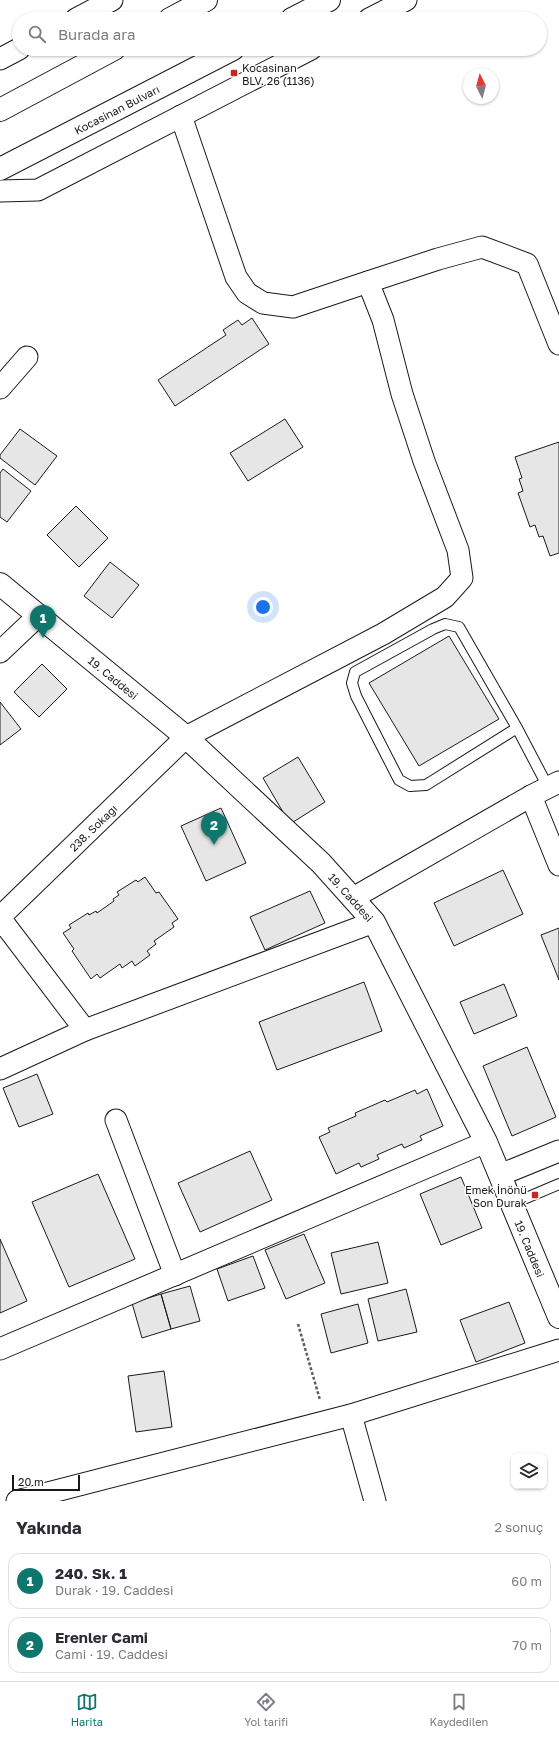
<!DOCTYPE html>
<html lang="tr">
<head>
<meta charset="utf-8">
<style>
  body { margin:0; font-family:"Golos Text",sans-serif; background:#f2f2f3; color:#2b2b33 }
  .controls { position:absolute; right:12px; bottom:12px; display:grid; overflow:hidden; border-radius:8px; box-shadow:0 1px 3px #0004 }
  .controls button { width:36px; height:36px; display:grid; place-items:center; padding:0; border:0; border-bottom:1px solid #e1e1e2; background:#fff; color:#2b2b33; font:20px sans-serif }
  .compass { position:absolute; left:463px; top:68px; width:36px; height:36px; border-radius:50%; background:#fff; box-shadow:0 1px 3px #0004; rotate:354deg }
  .scale { position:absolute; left:12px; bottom:10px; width:68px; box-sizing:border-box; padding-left:4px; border:2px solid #1a1a1a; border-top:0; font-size:11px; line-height:14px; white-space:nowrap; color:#1a1a1a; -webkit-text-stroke:3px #fff; paint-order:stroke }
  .you { position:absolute; left:263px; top:607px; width:14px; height:14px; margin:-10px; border:3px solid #fff; border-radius:50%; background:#1a73e8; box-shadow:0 0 0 6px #1a73e833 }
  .badge { display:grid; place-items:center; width:26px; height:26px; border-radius:50%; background:#0f766e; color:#fff; font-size:13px; font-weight:700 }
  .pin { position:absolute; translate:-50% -33px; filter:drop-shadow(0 1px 2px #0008) }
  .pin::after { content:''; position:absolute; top:21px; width:14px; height:12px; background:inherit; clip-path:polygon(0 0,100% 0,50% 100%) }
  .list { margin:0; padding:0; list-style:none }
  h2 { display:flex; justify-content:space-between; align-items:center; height:52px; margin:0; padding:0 16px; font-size:17px }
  h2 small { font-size:13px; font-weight:400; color:#7c7c81 }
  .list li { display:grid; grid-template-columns:26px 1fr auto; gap:12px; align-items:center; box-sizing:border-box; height:56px; margin:0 8px 8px; padding:0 8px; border:1px solid #e1e1e2; border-radius:12px }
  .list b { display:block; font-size:15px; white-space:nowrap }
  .list p { margin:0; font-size:13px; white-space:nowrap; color:#7c7c81 }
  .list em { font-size:13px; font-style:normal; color:#7c7c81 }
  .icon { flex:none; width:22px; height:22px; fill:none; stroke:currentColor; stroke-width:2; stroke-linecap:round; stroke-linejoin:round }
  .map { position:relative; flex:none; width:559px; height:1501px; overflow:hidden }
  .search { position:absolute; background:#fff; box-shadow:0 1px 3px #0004; left:12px; right:12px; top:12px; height:44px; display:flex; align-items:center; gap:10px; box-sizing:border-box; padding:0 14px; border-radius:22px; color:#7c7c81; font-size:15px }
  .sheet { height:180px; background:#fff }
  nav { display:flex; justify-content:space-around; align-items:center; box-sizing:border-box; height:56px; border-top:1px solid #e1e1e2; background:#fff; font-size:11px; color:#7c7c81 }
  nav a { display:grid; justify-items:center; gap:2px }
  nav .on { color:#0f766e }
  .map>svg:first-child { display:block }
  .building { fill:#e6e6e6; stroke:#1a1a1a }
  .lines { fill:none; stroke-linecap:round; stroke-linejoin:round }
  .service-casing { stroke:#1a1a1a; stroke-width:12 }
  .minor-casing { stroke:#1a1a1a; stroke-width:23 }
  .tertiary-casing { stroke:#1a1a1a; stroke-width:24 }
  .trunk-casing { stroke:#1a1a1a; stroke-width:24 }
  .path { stroke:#5f5f5f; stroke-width:2.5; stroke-dasharray:3 2; stroke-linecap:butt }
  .service { stroke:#fff; stroke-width:10 }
  .minor { stroke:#fff; stroke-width:21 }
  .tertiary { stroke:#fff; stroke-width:22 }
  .trunk { stroke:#fff; stroke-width:22 }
  .poi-dot { fill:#c62828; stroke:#fff; stroke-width:1.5 }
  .labels { text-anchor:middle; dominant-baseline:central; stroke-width:3; stroke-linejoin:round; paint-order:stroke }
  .poi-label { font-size:11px; fill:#1a1a1a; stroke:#fff; text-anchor:start }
  .street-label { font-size:11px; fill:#1a1a1a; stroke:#fff }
</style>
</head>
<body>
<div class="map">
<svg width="559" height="1501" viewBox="0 0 559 1501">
  <rect width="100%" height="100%" fill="#fff"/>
  <!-- building -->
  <path class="building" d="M 252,318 L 269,344 L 175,406 L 158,380 L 226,335 L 223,330 L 238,320 L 242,325 Z
    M 285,419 L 303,447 L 248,481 L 230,453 Z
    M 20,429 L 57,456 L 35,485 L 0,458 L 0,455 Z
    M 559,442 L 559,553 L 550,556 L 543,536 L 539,537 L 535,525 L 530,527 L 518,493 L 523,491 L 519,479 L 522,478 L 515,457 Z
    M 3,469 L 31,491 L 7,522 L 0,517 L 0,473 Z
    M 76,506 L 108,538 L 79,567 L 47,535 Z
    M 110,562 L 139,585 L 112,618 L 84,596 Z
    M 449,636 L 499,719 L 419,766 L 369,683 Z
    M 42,664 L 67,689 L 39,717 L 14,692 Z
    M 0,702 L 21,729 L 0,745 Z
    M 298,757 L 325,802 L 290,824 L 263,778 Z
    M 221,808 L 246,863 L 206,881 L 181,826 Z
    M 503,870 L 523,914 L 454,946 L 434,903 Z
    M 145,877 L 156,893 L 159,892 L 178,919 L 172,923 L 174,927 L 154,941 L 156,944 L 147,951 L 150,955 L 135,966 L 132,961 L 122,968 L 120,964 L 100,978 L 97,974 L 91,979 L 72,951 L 74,949 L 63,933 L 71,928 L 69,925 L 88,913 L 89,915 L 96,911 L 97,913 L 114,901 L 113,899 L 119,895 L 117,892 L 136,880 L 138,882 Z
    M 310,891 L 325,923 L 265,950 L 250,917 Z
    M 559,928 L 559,980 L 541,935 Z
    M 364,982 L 382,1031 L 277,1070 L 259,1022 Z
    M 504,984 L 517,1016 L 474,1034 L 460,1002 Z
    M 527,1047 L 556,1117 L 512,1136 L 483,1066 Z
    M 37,1074 L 53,1114 L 19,1127 L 3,1088 Z
    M 427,1089 L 443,1126 L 420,1136 L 422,1140 L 404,1148 L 402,1144 L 377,1155 L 379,1159 L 361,1167 L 359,1163 L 336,1174 L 319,1137 L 330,1132 L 328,1128 L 356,1116 L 355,1113 L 385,1100 L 387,1102 L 415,1090 L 417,1094 Z
    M 250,1151 L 272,1200 L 200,1232 L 178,1183 Z
    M 98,1174 L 135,1259 L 69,1287 L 32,1202 Z
    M 461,1177 L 482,1228 L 441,1245 L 420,1194 Z
    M 304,1234 L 325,1283 L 286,1299 L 265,1250 Z
    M 0,1239 L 27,1301 L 0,1313 Z
    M 378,1242 L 388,1283 L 341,1294 L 331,1253 Z
    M 253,1256 L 265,1288 L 228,1301 L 217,1269 Z
    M 190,1286 L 200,1321 L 171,1329 L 161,1294 Z
    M 406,1289 L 417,1332 L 378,1341 L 368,1299 Z
    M 161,1294 L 171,1329 L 142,1338 L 132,1303 Z
    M 509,1302 L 525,1343 L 476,1362 L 460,1320 Z
    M 358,1304 L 368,1343 L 331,1353 L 321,1314 Z
    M 164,1371 L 172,1427 L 136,1432 L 128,1376 Z"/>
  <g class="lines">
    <!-- service casing -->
    <g class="service-casing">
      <path id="service" d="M 517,728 L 426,785 L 410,786 L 399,780 L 356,696 L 352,683 L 355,672 L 433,629 L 445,624 L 459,627 L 517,728 L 548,787
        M 512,1204 L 559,1184"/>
    </g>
    <!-- minor casing -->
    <g class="minor-casing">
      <g id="minor">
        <path d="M 76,19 L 112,0"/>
        <path d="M 369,19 L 406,0"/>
        <path d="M 0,59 L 19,49"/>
        <path d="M 181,116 L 236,277 L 247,293 L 263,303 L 293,307 L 368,282"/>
        <path d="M 0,191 L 38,190 L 311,49"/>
        <path d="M 0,388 L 27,357"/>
        <path d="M 0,652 L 39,615"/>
        <path d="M 531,796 L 559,865"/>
        <path d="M 353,898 L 531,796 L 559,782"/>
        <path id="s1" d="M 0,917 L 186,737 L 383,634 L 445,597 L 462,578 L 458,550 L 424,461 L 402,394 L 383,320 L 368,282 L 438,259 L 482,247 L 527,264 L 559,344"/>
        <path d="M 0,918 L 85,1030"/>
        <path d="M 0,1069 L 85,1030 L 374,922"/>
        <path d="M 116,1120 L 175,1275"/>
        <path d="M 500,1175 L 559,1151"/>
        <path d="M 0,1349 L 486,1142"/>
        <path d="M 351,1415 L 375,1501"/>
        <path d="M 17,1501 L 351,1415 L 559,1350"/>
      </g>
    </g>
    <!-- tertiary casing -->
    <g class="tertiary-casing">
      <g id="tertiary">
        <path id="s2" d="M 0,584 L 186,737 L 321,863 L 374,922 L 486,1142 L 559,1317"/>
      </g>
    </g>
    <!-- trunk casing -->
    <g class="trunk-casing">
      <g id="trunk">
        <path d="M 170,19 L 206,0"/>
        <path d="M 292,19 L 329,0"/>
        <path d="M 0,110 L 114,49"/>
        <path id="s3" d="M 0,169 L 233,49"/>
      </g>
    </g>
    <!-- path -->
    <path class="path" d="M 298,1324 L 320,1400"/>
    <!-- service -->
    <use href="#service" class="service"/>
    <!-- minor -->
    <use href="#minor" class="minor"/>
    <!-- tertiary -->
    <use href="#tertiary" class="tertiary"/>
    <!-- trunk -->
    <use href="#trunk" class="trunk"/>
  </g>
  <!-- markers -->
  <g class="poi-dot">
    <rect x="230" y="69" width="8" height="8" rx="2"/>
    <rect x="531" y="1191" width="8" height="8" rx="2"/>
  </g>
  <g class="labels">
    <!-- poi labels -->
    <g class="poi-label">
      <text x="242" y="67">Kocasinan<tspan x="242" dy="13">BLV. 26 (1136)</tspan></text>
      <text x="527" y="1189" text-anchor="end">Emek İnönü<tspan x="527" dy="13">Son Durak</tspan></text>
    </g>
    <!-- street labels -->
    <g class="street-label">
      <text stroke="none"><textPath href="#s3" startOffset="131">Kocasinan Bulvarı</textPath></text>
      <text stroke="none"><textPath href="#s2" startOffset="147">19. Caddesi</textPath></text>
      <text stroke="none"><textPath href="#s1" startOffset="129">238. Sokağı</textPath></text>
      <text stroke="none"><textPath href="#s2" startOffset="471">19. Caddesi</textPath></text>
      <text stroke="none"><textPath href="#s2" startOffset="867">19. Caddesi</textPath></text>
    </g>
  </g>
</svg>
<div class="controls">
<button><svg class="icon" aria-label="layers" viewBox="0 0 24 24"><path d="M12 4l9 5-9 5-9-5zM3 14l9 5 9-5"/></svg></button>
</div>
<svg class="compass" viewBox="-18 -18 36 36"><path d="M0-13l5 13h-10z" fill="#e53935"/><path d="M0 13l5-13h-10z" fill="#7c7c81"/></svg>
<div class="scale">20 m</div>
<div class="you"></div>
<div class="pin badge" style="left:43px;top:638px">1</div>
<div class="pin badge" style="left:214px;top:845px">2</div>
<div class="search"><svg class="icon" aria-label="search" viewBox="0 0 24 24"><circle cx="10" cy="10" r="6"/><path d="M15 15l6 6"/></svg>Burada ara</div>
</div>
<section class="sheet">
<h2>Yakında<small>2 sonuç</small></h2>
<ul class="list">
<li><span class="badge">1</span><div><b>240. Sk. 1</b><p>Durak · 19. Caddesi</p></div><em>60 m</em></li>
<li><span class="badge">2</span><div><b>Erenler Cami</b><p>Cami · 19. Caddesi</p></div><em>70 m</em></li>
</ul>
</section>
<nav>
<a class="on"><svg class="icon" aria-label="map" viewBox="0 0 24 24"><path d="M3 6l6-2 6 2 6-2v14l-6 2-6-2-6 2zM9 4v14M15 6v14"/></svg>Harita</a>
<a><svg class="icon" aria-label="directions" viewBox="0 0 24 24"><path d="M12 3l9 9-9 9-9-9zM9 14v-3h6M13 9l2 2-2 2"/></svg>Yol tarifi</a>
<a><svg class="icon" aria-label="saved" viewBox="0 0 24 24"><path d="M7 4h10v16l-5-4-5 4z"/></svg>Kaydedilen</a>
</nav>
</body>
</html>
